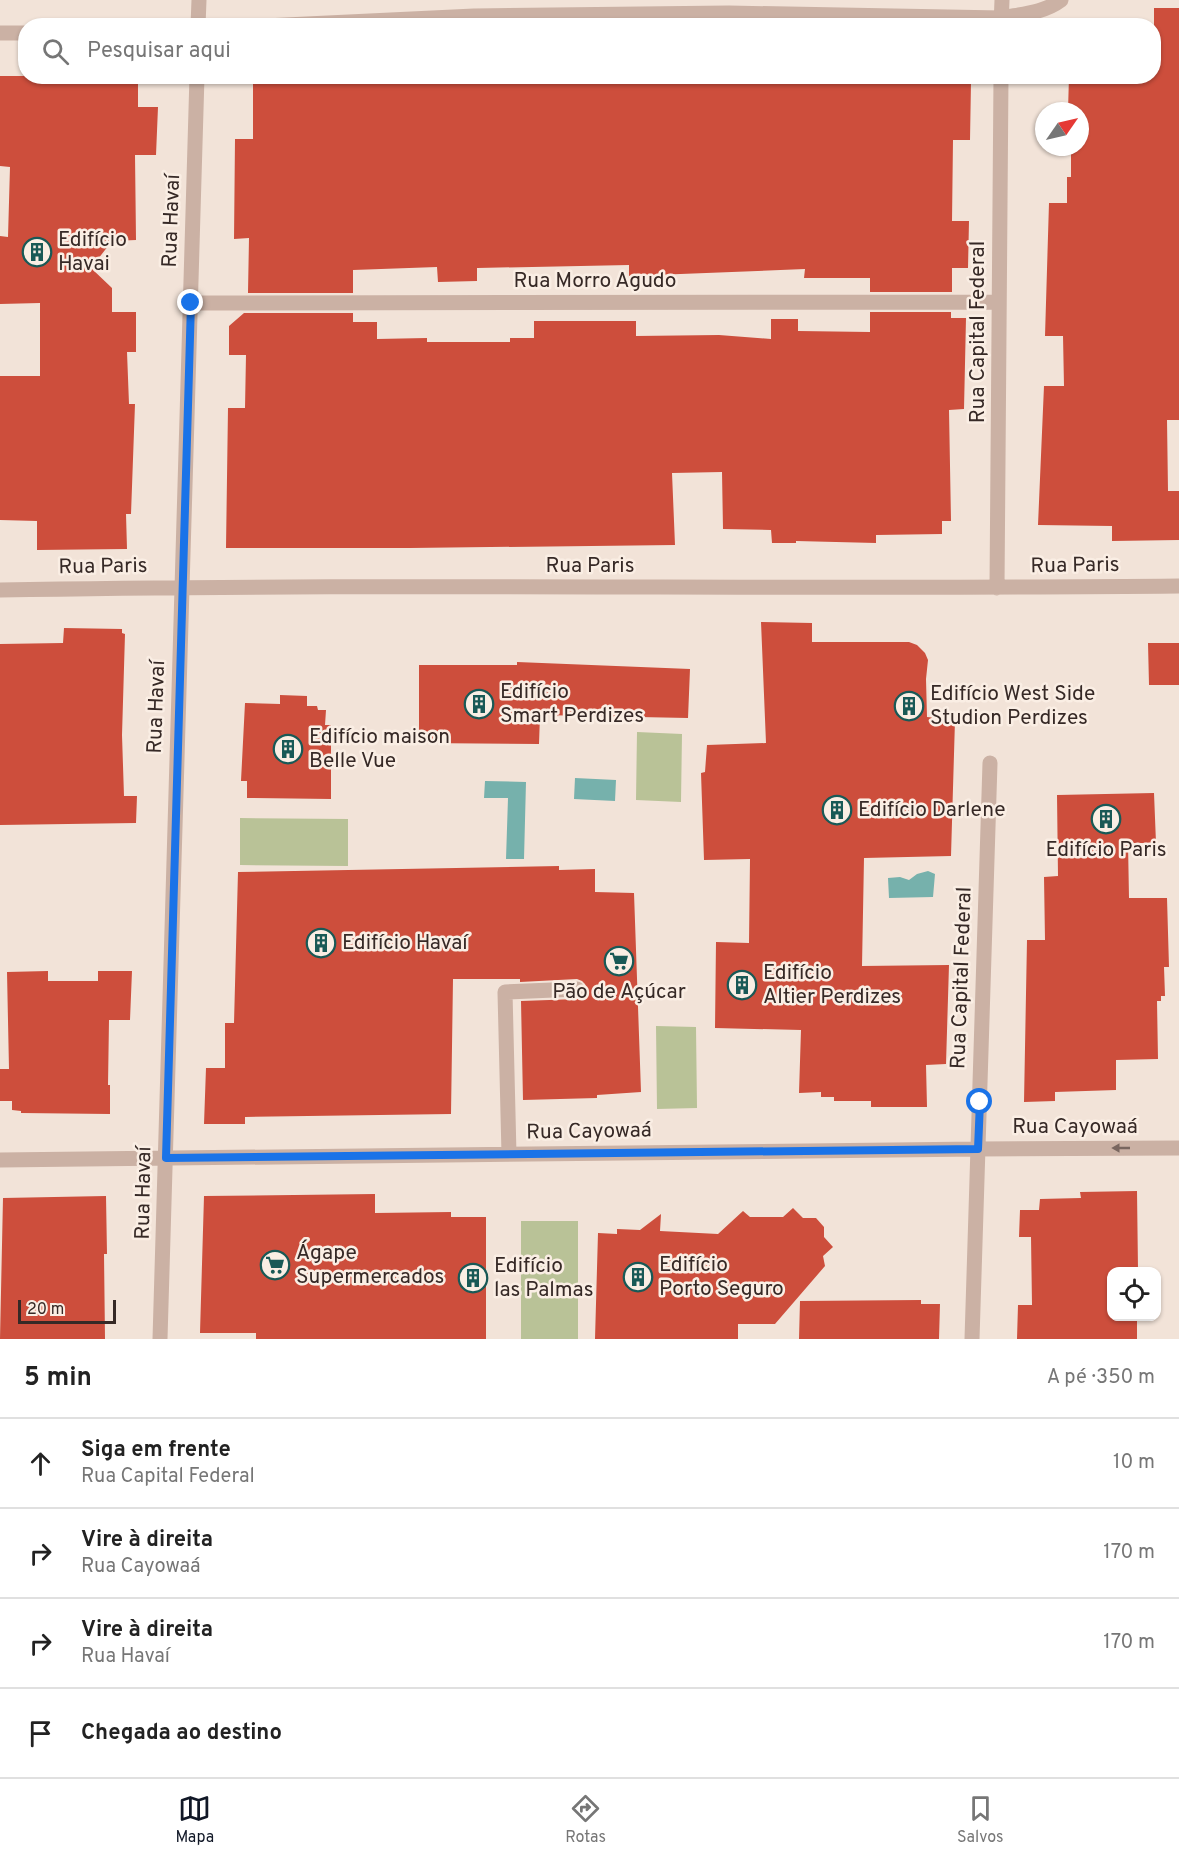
<!DOCTYPE html>
<html lang="pt">
<head>
<meta charset="utf-8">
<style>
  body { margin:0; font-family:Overpass,sans-serif; background:#f2f2f2; color:#222 }
  .controls { position:absolute; right:18px; bottom:18px; display:grid; overflow:hidden; border-radius:12px; box-shadow:0 2px 4px #0004 }
  .controls button { width:54px; height:54px; display:grid; place-items:center; padding:0; border:0; border-bottom:2px solid #e0e0e0; background:#fff; color:#222; font:30px sans-serif }
  .compass { position:absolute; left:1035px; top:102px; width:54px; height:54px; border-radius:50%; background:#fff; box-shadow:0 2px 4px #0004; rotate:56deg }
  .scale { position:absolute; left:18px; bottom:15px; width:98px; box-sizing:border-box; padding-left:6px; border:3px solid #362926; border-top:0; font-size:16px; line-height:21px; white-space:nowrap; color:#362926; -webkit-text-stroke:4px #faeee4; paint-order:stroke }
  .stop { position:absolute; width:18px; height:18px; margin:-14px; border:4px solid #1a73e8; border-radius:50%; background:#fff }
  .stop.end { background:#1a73e8; border-color:#fff; box-shadow:0 2px 6px #0008 }
  .list { margin:0; padding:0; list-style:none }
  h2 { display:flex; justify-content:space-between; align-items:center; height:78px; margin:0; padding:0 24px; font-size:26px }
  h2 small { font-size:20px; font-weight:400; color:#767676 }
  .list li { display:grid; grid-template-columns:39px 1fr auto; gap:18px; align-items:center; box-sizing:border-box; height:90px; padding:0 24px; border-top:2px solid #e0e0e0 }
  .list b { display:block; font-size:22px; white-space:nowrap }
  .list p { margin:0; font-size:20px; white-space:nowrap; color:#767676 }
  .list em { font-size:20px; font-style:normal; color:#767676 }
  .icon { flex:none; width:33px; height:33px; fill:none; stroke:currentColor; stroke-width:2; stroke-linecap:round; stroke-linejoin:round }
  .map { position:relative; flex:none; width:1179px; height:1339px; overflow:hidden }
  .search { position:absolute; background:#fff; box-shadow:0 2px 4px #0004; left:18px; right:18px; top:18px; height:66px; display:flex; align-items:center; gap:15px; box-sizing:border-box; padding:0 21px; border-radius:24px; color:#767676; font-size:22px }
  .sheet { height:438px; background:#fff }
  nav { display:flex; justify-content:space-around; align-items:center; box-sizing:border-box; height:84px; border-top:2px solid #e0e0e0; background:#fff; font-size:16px; color:#767676 }
  nav a { display:grid; justify-items:center; gap:3px }
  nav .on { color:#111827 }
  .map>svg:first-child { display:block }
  .green { fill:#b9c297 }
  .water { fill:#76b1ac }
  .building { fill:#cd4e3c }
  .lines { fill:none; stroke-linecap:round; stroke-linejoin:round }
  .minor { stroke:#cbb1a4; stroke-width:15 }
  .oneway { fill:#79665f }
  .route { stroke:#1a73e8; stroke-width:8 }
  .labels { text-anchor:middle; dominant-baseline:central; stroke-width:5; stroke-linejoin:round; paint-order:stroke }
  .street-label { font-size:21px; fill:#362926; stroke:#faeee4 }
  .poi-label { font-size:21px; fill:#362926; stroke:#faeee4; text-anchor:start }
</style>
</head>
<body>
<div class="map">
<svg width="1179" height="1339" viewBox="0 0 1179 1339">
  <rect width="100%" height="100%" fill="#f2e3d8"/>
  <!-- green -->
  <path class="green" d="M 637,732 L 682,734 L 681,802 L 636,800 Z
    M 240,818 L 348,819 L 348,866 L 240,865 Z
    M 656,1026 L 696,1027 L 697,1108 L 657,1109 Z
    M 521,1221 L 578,1221 L 578,1339 L 521,1339 Z"/>
  <!-- water -->
  <path class="water" d="M 575,778 L 616,780 L 615,801 L 574,799 Z
    M 485,781 L 526,782 L 524,859 L 506,859 L 508,798 L 484,798 Z
    M 928,871 L 935,874 L 933,897 L 889,898 L 888,878 L 900,877 L 909,880 L 917,874 Z"/>
  <!-- building -->
  <path class="building" d="M 1154,8 L 1179,8 L 1179,420 L 1167,420 L 1168,491 L 1179,491 L 1179,540 L 1112,541 L 1112,526 L 1038,525 L 1044,386 L 1064,386 L 1063,336 L 1045,336 L 1049,203 L 1067,203 L 1067,177 L 1071,177 L 1071,147 L 1080,147 L 1080,111 L 1068,111 L 1069,76 L 1154,76 Z
    M 0,76 L 138,76 L 138,107 L 158,107 L 156,155 L 135,155 L 136,240 L 112,241 L 91,268 L 112,288 L 112,312 L 136,312 L 136,352 L 127,352 L 129,404 L 135,404 L 131,514 L 126,514 L 127,549 L 37,550 L 37,521 L 0,520 L 0,376 L 40,376 L 40,303 L 0,304 L 0,236 L 8,237 L 10,167 L 0,166 Z
    M 253,76 L 389,76 L 389,80 L 460,81 L 460,76 L 936,76 L 936,83 L 971,82 L 970,140 L 953,140 L 952,221 L 969,221 L 968,268 L 952,268 L 952,292 L 870,292 L 870,278 L 804,278 L 805,269 L 629,276 L 629,265 L 477,268 L 477,281 L 438,282 L 437,267 L 353,270 L 353,293 L 248,293 L 249,238 L 234,239 L 235,139 L 253,139 Z
    M 870,312 L 951,312 L 951,318 L 966,318 L 964,409 L 949,410 L 951,521 L 942,521 L 942,534 L 876,535 L 876,543 L 796,541 L 796,543 L 772,543 L 771,530 L 723,529 L 722,472 L 672,473 L 675,545 L 410,548 L 226,548 L 228,408 L 245,408 L 246,355 L 229,355 L 229,326 L 244,313 L 353,313 L 353,322 L 377,322 L 377,339 L 427,338 L 427,342 L 510,342 L 510,338 L 534,338 L 534,321 L 636,321 L 636,336 L 719,335 L 771,339 L 771,319 L 798,319 L 798,331 L 870,332 Z
    M 761,622 L 812,623 L 812,642 L 909,642 L 917,645 L 925,653 L 928,660 L 926,679 L 927,717 L 955,720 L 951,856 L 864,858 L 862,966 L 949,965 L 946,1064 L 926,1065 L 927,1107 L 871,1107 L 871,1101 L 834,1101 L 834,1097 L 821,1097 L 821,1092 L 799,1093 L 801,1030 L 715,1028 L 716,942 L 749,943 L 750,859 L 704,860 L 701,773 L 705,772 L 707,745 L 766,743 Z
    M 64,628 L 122,629 L 122,633 L 125,634 L 122,735 L 124,796 L 137,796 L 136,823 L 0,825 L 0,644 L 63,643 Z
    M 1148,643 L 1179,643 L 1179,685 L 1149,685 Z
    M 517,662 L 690,669 L 688,718 L 540,715 L 539,744 L 419,743 L 419,665 L 517,665 Z
    M 280,695 L 307,696 L 307,706 L 317,706 L 318,710 L 326,710 L 325,725 L 331,725 L 331,799 L 247,798 L 247,781 L 241,781 L 245,703 L 280,704 Z
    M 1154,793 L 1156,843 L 1128,843 L 1129,898 L 1167,898 L 1169,967 L 1164,967 L 1165,996 L 1161,996 L 1161,1001 L 1157,1001 L 1158,1059 L 1116,1060 L 1116,1090 L 1055,1092 L 1055,1101 L 1024,1102 L 1027,940 L 1045,940 L 1044,877 L 1058,876 L 1057,795 Z
    M 559,866 L 559,870 L 595,869 L 595,892 L 634,893 L 641,1092 L 597,1095 L 597,1098 L 523,1100 L 521,1001 L 578,999 L 585,994 L 587,989 L 585,984 L 582,981 L 577,979 L 520,982 L 520,979 L 453,979 L 451,1114 L 245,1117 L 245,1124 L 204,1124 L 206,1068 L 225,1068 L 225,1023 L 234,1023 L 238,872 Z
    M 48,971 L 48,981 L 98,981 L 98,971 L 132,971 L 130,1020 L 109,1020 L 108,1085 L 110,1085 L 110,1114 L 21,1113 L 21,1111 L 12,1110 L 12,1101 L 0,1101 L 0,1069 L 9,1069 L 7,972 Z
    M 1137,1191 L 1138,1270 L 1136,1272 L 1112,1272 L 1112,1317 L 1137,1317 L 1137,1339 L 1017,1339 L 1018,1305 L 1032,1305 L 1031,1237 L 1019,1237 L 1020,1210 L 1039,1210 L 1040,1199 L 1081,1198 L 1080,1192 Z
    M 375,1194 L 375,1213 L 451,1212 L 451,1217 L 486,1217 L 486,1339 L 256,1339 L 256,1333 L 200,1333 L 204,1196 Z
    M 106,1196 L 107,1254 L 104,1254 L 105,1339 L 0,1339 L 3,1198 Z
    M 793,1208 L 803,1218 L 816,1218 L 824,1227 L 824,1237 L 833,1247 L 823,1256 L 825,1266 L 775,1324 L 738,1324 L 738,1339 L 595,1339 L 598,1233 L 617,1234 L 617,1229 L 640,1230 L 661,1214 L 660,1231 L 718,1234 L 743,1211 L 750,1217 L 783,1217 Z
    M 921,1300 L 921,1304 L 940,1304 L 939,1339 L 799,1339 L 800,1301 Z"/>
  <g class="lines">
    <!-- minor -->
    <path class="minor" d="M 198,26 L 199,0
      M 265,26 L 474,16 L 729,13 L 1001,18 C 1021,14 1044,13 1061,0
      M 1001,26 L 1002,0
      M 0,33 L 26,33
      M 191,303 L 999,302
      M 997,588 L 1001,76
      M 0,590 C 393,583 786,590 1179,586
      M 509,1154 L 505,992 L 577,989
      M 0,1160 L 978,1149 L 1179,1148
      M 160,1339 L 197,76
      M 972,1339 L 990,763"/>
  </g>
  <!-- one-way arrows -->
  <defs><path id="oneway-solid" d="M-6-.8H1V-3.2L6.5 0L1 3.2V.8H-6Z" transform="scale(1.5)"/></defs>
  <use class="oneway" href="#oneway-solid" transform="translate(1121 1148) rotate(180)"/>
  <g class="lines">
    <!-- route -->
    <path class="route" d="M 191,303 L 166,1158 L 978,1149 L 980,1102"/>
  </g>
  <!-- icons -->
  <defs>
    <g id="building-ring" transform="scale(1.5)"><circle r="9.5" fill="#faeee4" stroke="#195956" stroke-width="1.5"/><path d="M-4-6H4V6H1V3H-1V6H-4ZM-2.5-4.3h1.7v1.8h-1.7ZM.8-4.3h1.7v1.8H.8ZM-2.5-1h1.7V.8h-1.7ZM.8-1h1.7V.8H.8Z" fill="#195956"/></g>
    <g id="supermarket-ring" transform="scale(1.5)"><circle r="9.5" fill="#faeee4" stroke="#195956" stroke-width="1.5"/><path d="M-6-5.5h2.5l.6 2H6L4.5 2H-2.5L-4.4-4H-6ZM-1.5 3.2a1.3 1.3 0 1 0 .1 0ZM3 3.2a1.3 1.3 0 1 0 .1 0Z" fill="#195956"/></g>
  </defs>
  <g fill-rule="evenodd">
    <use href="#building-ring" x="37" y="252"/>
    <use href="#building-ring" x="479" y="704"/>
    <use href="#building-ring" x="909" y="706"/>
    <use href="#building-ring" x="288" y="749"/>
    <use href="#building-ring" x="837" y="810"/>
    <use href="#building-ring" x="1106" y="819"/>
    <use href="#building-ring" x="321" y="943"/>
    <use href="#supermarket-ring" x="619" y="961"/>
    <use href="#building-ring" x="742" y="985"/>
    <use href="#supermarket-ring" x="275" y="1265"/>
    <use href="#building-ring" x="638" y="1277"/>
    <use href="#building-ring" x="473" y="1278"/>
  </g>
  <g class="labels">
    <!-- street labels -->
    <g class="street-label">
      <text transform="translate(172 221) rotate(-88)">Rua Havaí</text>
      <text x="595" y="281">Rua Morro Agudo</text>
      <text transform="translate(978 332) rotate(-90)">Rua Capital Federal</text>
      <text x="590" y="566">Rua Paris</text>
      <text transform="translate(1075 566) rotate(-1)">Rua Paris</text>
      <text transform="translate(103 567) rotate(-1)">Rua Paris</text>
      <text transform="translate(157 707) rotate(-88)">Rua Havaí</text>
      <text transform="translate(962 978) rotate(-88)">Rua Capital Federal</text>
      <text x="1075" y="1127">Rua Cayowaá</text>
      <text transform="translate(589 1132) rotate(-1)">Rua Cayowaá</text>
      <text transform="translate(144 1193) rotate(-89)">Rua Havaí</text>
    </g>
    <!-- poi labels -->
    <g class="poi-label">
      <text x="58" y="240">Edifício<tspan x="58" dy="24">Havai</tspan></text>
      <text x="500" y="692">Edifício<tspan x="500" dy="24">Smart Perdizes</tspan></text>
      <text x="930" y="694">Edifício West Side<tspan x="930" dy="24">Studion Perdizes</tspan></text>
      <text x="309" y="737">Edifício maison<tspan x="309" dy="24">Belle Vue</tspan></text>
      <text x="858" y="810">Edifício Darlene</text>
      <text x="1106" y="850" text-anchor="middle">Edifício Paris</text>
      <text x="342" y="943">Edifício Havaí</text>
      <text x="763" y="973">Edifício<tspan x="763" dy="24">Altier Perdizes</tspan></text>
      <text x="619" y="992" text-anchor="middle">Pão de Açúcar</text>
      <text x="296" y="1253">Ágape<tspan x="296" dy="24">Supermercados</tspan></text>
      <text x="659" y="1265">Edifício<tspan x="659" dy="24">Porto Seguro</tspan></text>
      <text x="494" y="1266">Edifício<tspan x="494" dy="24">las Palmas</tspan></text>
    </g>
  </g>
</svg>
<div class="controls">
<button><svg class="icon" aria-label="locate" viewBox="0 0 24 24"><circle cx="12" cy="12" r="6"/><path d="M12 2v4M12 18v4M2 12h4M18 12h4"/></svg></button>
</div>
<svg class="compass" viewBox="-18 -18 36 36"><path d="M0-13l5 13h-10z" fill="#e53935"/><path d="M0 13l5-13h-10z" fill="#767676"/></svg>
<div class="scale">20 m</div>
<div class="stop" style="left:980px;top:1102px"></div>
<div class="stop end" style="left:191px;top:303px"></div>
<div class="search"><svg class="icon" aria-label="search" viewBox="0 0 24 24"><circle cx="10" cy="10" r="6"/><path d="M15 15l6 6"/></svg>Pesquisar aqui</div>
</div>
<section class="sheet">
<h2>5 min<small>A pé · 350 m</small></h2>
<ul class="list">
<li><svg class="icon" aria-label="ahead" viewBox="0 0 24 24"><path d="M12 20V5M6 11l6-6 6 6"/></svg><div><b>Siga em frente</b><p>Rua Capital Federal</p></div><em>10 m</em></li>
<li><svg class="icon" aria-label="right" viewBox="0 0 24 24"><path d="M7 20v-9h11M14 6l5 5-5 5"/></svg><div><b>Vire à direita</b><p>Rua Cayowaá</p></div><em>170 m</em></li>
<li><svg class="icon" aria-label="right" viewBox="0 0 24 24"><path d="M7 20v-9h11M14 6l5 5-5 5"/></svg><div><b>Vire à direita</b><p>Rua Havaí</p></div><em>170 m</em></li>
<li><svg class="icon" aria-label="arrive" viewBox="0 0 24 24"><path d="M6 21V4h12l-3 4 3 4H6"/></svg><div><b>Chegada ao destino</b></div></li>
</ul>
</section>
<nav>
<a class="on"><svg class="icon" aria-label="map" viewBox="0 0 24 24"><path d="M3 6l6-2 6 2 6-2v14l-6 2-6-2-6 2zM9 4v14M15 6v14"/></svg>Mapa</a>
<a><svg class="icon" aria-label="directions" viewBox="0 0 24 24"><path d="M12 3l9 9-9 9-9-9zM9 14v-3h6M13 9l2 2-2 2"/></svg>Rotas</a>
<a><svg class="icon" aria-label="saved" viewBox="0 0 24 24"><path d="M7 4h10v16l-5-4-5 4z"/></svg>Salvos</a>
</nav>
</body>
</html>
